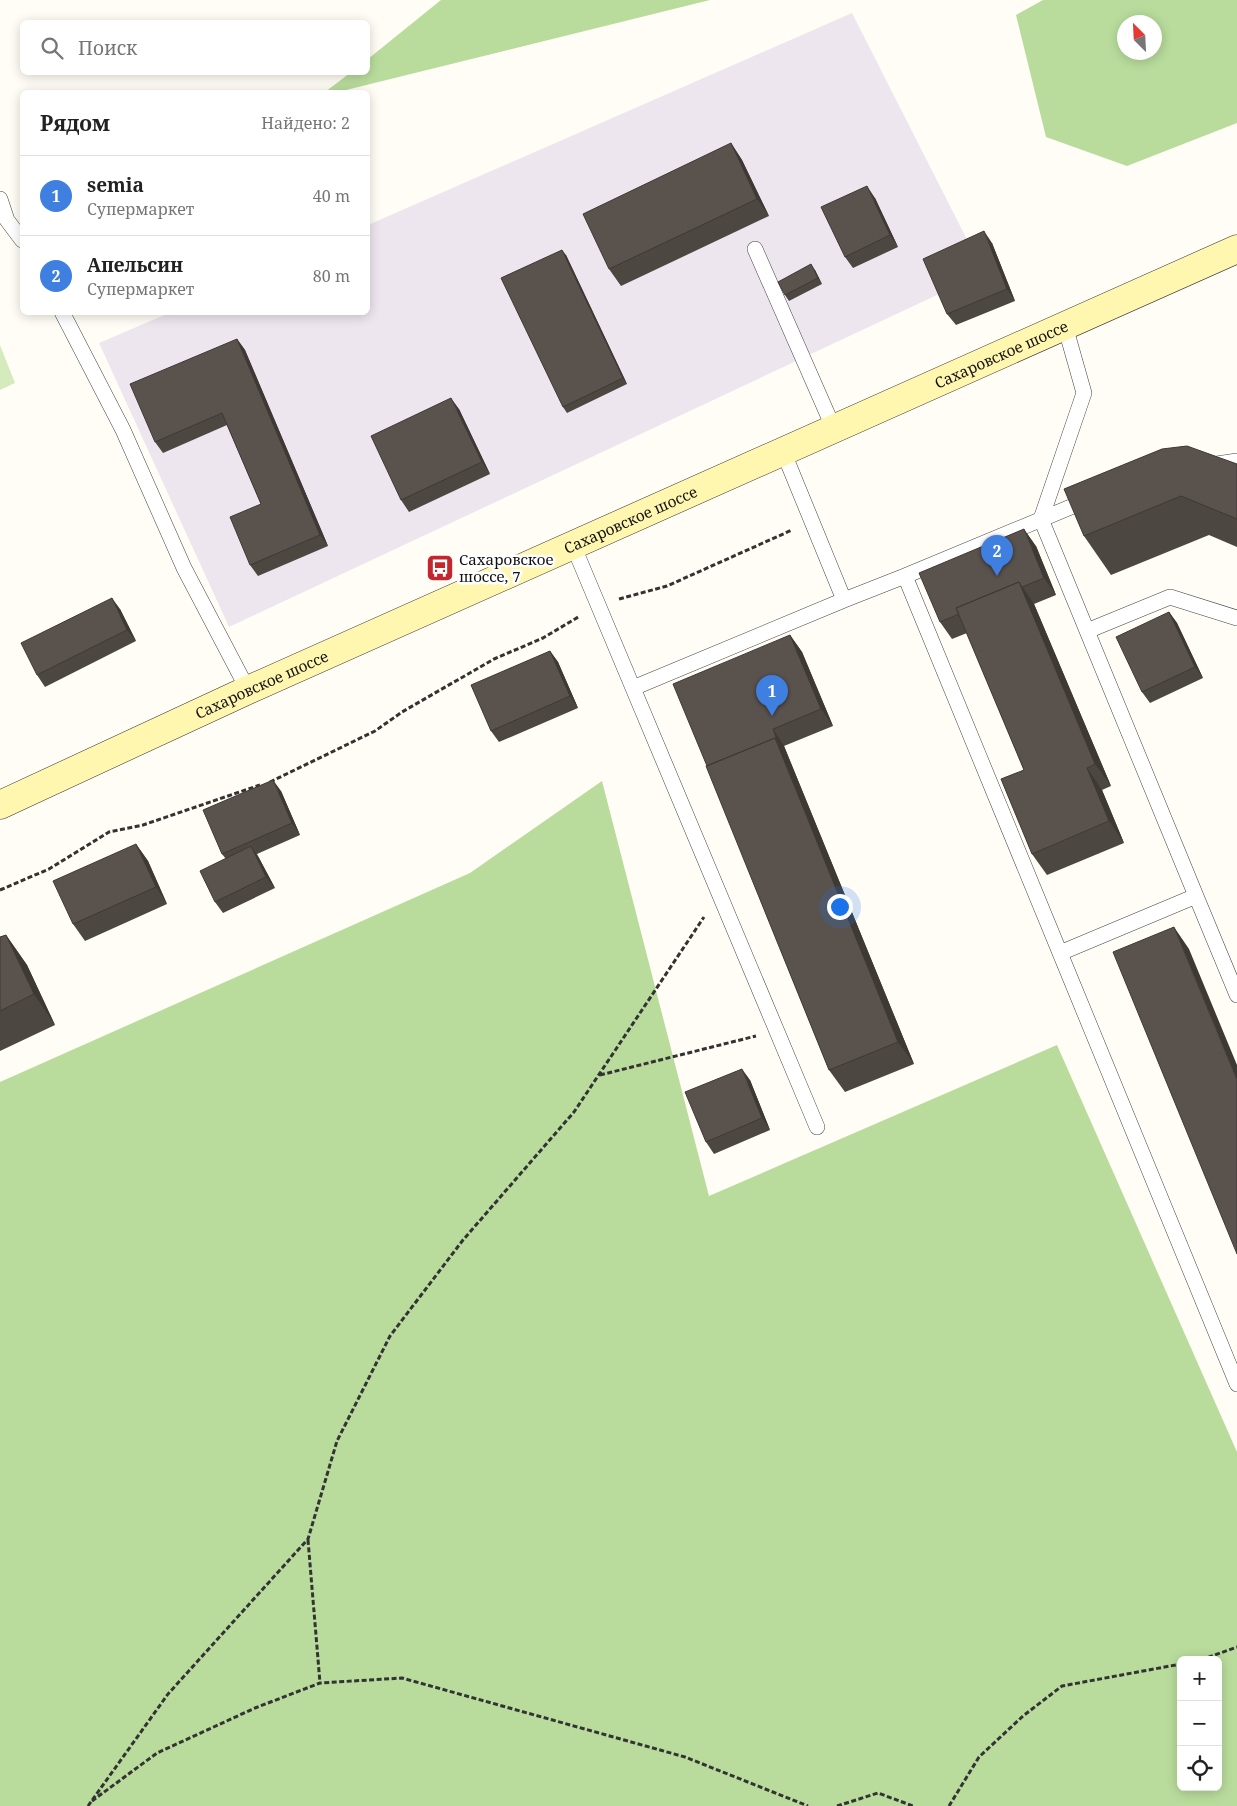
<!DOCTYPE html>
<html lang="ru">
<head>
<meta charset="utf-8">
<style>
  body { margin:0; font-family:"Noto Serif",serif; background:#f2f2f2; color:#222 }
  .controls { position:absolute; right:15px; bottom:15px; display:grid; overflow:hidden; border-radius:8px; box-shadow:0 2px 12px #0003 }
  .controls button { width:45px; height:45px; display:grid; place-items:center; padding:0; border:0; border-bottom:1px solid #e0e0e0; background:#fff; color:#222; font:25px sans-serif }
  .compass { position:absolute; left:1117px; top:15px; width:45px; height:45px; border-radius:50%; background:#fff; box-shadow:0 2px 12px #0003; rotate:336deg }
  .you { position:absolute; left:839px; top:906px; width:18px; height:18px; margin:-12px; border:4px solid #fff; border-radius:50%; background:#1a73e8; box-shadow:0 0 0 8px #1a73e833 }
  .badge { display:grid; place-items:center; width:32px; height:32px; border-radius:50%; background:#c4262e; color:#fff; font-size:16px; font-weight:700 }
  .pin { position:absolute; translate:-50% -41px; filter:drop-shadow(0 1px 2px #0008) }
  .pin::after { content:''; position:absolute; top:26px; width:18px; height:15px; background:inherit; clip-path:polygon(0 0,100% 0,50% 100%) }
  .list { margin:0; padding:0; list-style:none }
  h2 { display:flex; justify-content:space-between; align-items:center; height:65px; margin:0; padding:0 20px; font-size:21px }
  h2 small { font-size:16px; font-weight:400; color:#767676 }
  .list li { display:grid; grid-template-columns:32px 1fr auto; gap:15px; align-items:center; box-sizing:border-box; height:80px; padding:0 20px; border-top:1px solid #e0e0e0 }
  .list b { display:block; font-size:19px; white-space:nowrap }
  .list p { margin:0; font-size:16px; white-space:nowrap; color:#767676 }
  .list em { font-size:16px; font-style:normal; color:#767676 }
  .icon { flex:none; width:28px; height:28px; fill:none; stroke:currentColor; stroke-width:2; stroke-linecap:round; stroke-linejoin:round }
  .map { position:relative; flex:none; width:1237px; height:1806px; overflow:hidden }
  .search { position:absolute; background:#fff; box-shadow:0 2px 12px #0003; left:20px; top:20px; width:350px; height:55px; display:flex; align-items:center; gap:12px; box-sizing:border-box; padding:0 18px; border-radius:8px; color:#767676; font-size:19px }
  .panel { position:absolute; background:#fff; box-shadow:0 2px 12px #0003; left:20px; top:90px; width:350px; height:225px; border-radius:8px }
  .map>svg:first-child { display:block }
  .industrial { fill:#eee6ef }
  .green { fill:#d5ebbd }
  .forest { fill:#b9dc9c; fill-rule:evenodd }
  .lines { fill:none; stroke-linecap:round; stroke-linejoin:round }
  .lane-casing { stroke:#444; stroke-width:16 }
  .secondary-casing { stroke:#333; stroke-width:29 }
  .path { stroke:#333; stroke-width:3; stroke-dasharray:5 2.5; stroke-linecap:butt }
  .lane { stroke:#fff; stroke-width:15 }
  .secondary { stroke:#fff6b0; stroke-width:28 }
  .wall { fill:#4d4742 }
  .shaded-wall { fill:#3f3936 }
  .building { fill:#5a524d; stroke:#3f3936 }
  .labels { text-anchor:middle; dominant-baseline:central; stroke-width:5; stroke-linejoin:round; paint-order:stroke }
  .street-label { font-size:15px; fill:#111; stroke:#fff }
  .poi-label { font-size:15px; fill:#111; stroke:#fff; text-anchor:start }
</style>
</head>
<body>
<div class="map">
<svg width="1237" height="1806" viewBox="0 0 1237 1806">
  <rect width="100%" height="100%" fill="#fffdf5"/>
  <!-- industrial -->
  <path class="industrial" d="M 852,13 L 984,273 L 229,627 L 99,343 L 169,313 L 368,312 L 368,225 Z"/>
  <!-- green -->
  <path class="green" d="M 0,345 L 15,383 L 0,390 Z"/>
  <!-- forest -->
  <path class="forest" d="M 441,0 L 710,0 L 338,92 L 325,92 L 350,73 L 368,72 L 368,59 Z
    M 1043,0 L 1237,0 L 1237,123 L 1127,166 L 1046,137 L 1016,15 ZM 1154,22 L 1154,52 L 1124,52 L 1124,22 Z
    M 602,781 L 709,1196 L 1057,1045 L 1237,1452 L 1237,1806 L 0,1806 L 0,1082 L 470,873 ZM 1181,1660 L 1218,1660 L 1218,1787 L 1181,1787 Z"/>
  <g class="lines">
    <!-- lane casing -->
    <g class="lane-casing">
      <path id="lane" d="M 0,199 L 7,220 L 22,240
        M 755,249 L 834,429
        M 62,312 L 123,430 L 184,568 L 248,690
        M 1065,326 L 1084,393 L 1041,519 L 1196,896
        M 1210,465 L 1237,461
        M 573,545 L 817,1127
        M 905,576 L 1090,499
        M 844,600 L 905,576 L 1060,953 L 1196,896 L 1237,995
        M 1087,631 L 1170,597 L 1237,618
        M 633,688 L 844,600 L 783,451
        M 1060,953 L 1237,1384"/>
    </g>
    <!-- secondary casing -->
    <g class="secondary-casing">
      <g id="secondary">
        <path id="s1" d="M 0,805 L 248,690 L 1237,249"/>
      </g>
    </g>
    <!-- path -->
    <path class="path" d="M 619,599 L 667,586 L 792,530
      M 270,782 L 375,731 L 402,712 L 494,659 L 543,638 L 580,616
      M 0,890 L 49,869 L 109,832 L 143,825 L 260,785
      M 600,1075 L 756,1036
      M 308,1540 L 320,1683
      M 1201,1660 L 1237,1647
      M 92,1801 L 157,1753 L 255,1708 L 320,1683 L 402,1678 L 685,1757 L 808,1806
      M 88,1806 L 168,1694 L 308,1539 L 337,1441 L 390,1336 L 463,1240 L 574,1112 L 704,917
      M 837,1806 L 878,1793 L 913,1806
      M 949,1806 L 979,1757 L 1023,1716 L 1062,1686 L 1181,1664"/>
    <!-- lane -->
    <use href="#lane" class="lane"/>
    <!-- secondary -->
    <use href="#secondary" class="secondary"/>
  </g>
  <!-- wall -->
  <path class="wall" d="M 731,143 L 742,160 L 769,216 L 621,286 L 609,269 Z
    M 875,198 L 898,247 L 853,268 L 845,257 Z
    M 992,243 L 1015,301 L 956,325 L 947,314 Z
    M 566,255 L 627,384 L 567,413 L 563,407 Z
    M 815,270 L 822,284 L 789,301 L 785,295 Z
    M 237,339 L 245,350 L 328,546 L 258,576 L 250,565 L 261,504 L 227,425 L 163,453 L 155,442 Z
    M 459,409 L 490,474 L 409,512 L 401,500 Z
    M 1237,464 L 1237,547 L 1209,535 L 1111,575 L 1084,536 Z
    M 1036,546 L 1056,595 L 1034,604 L 1111,786 L 1102,790 L 1124,843 L 1047,875 L 1032,854 L 1024,770 L 967,633 L 952,639 L 940,622 Z
    M 120,609 L 136,641 L 45,687 L 37,675 Z
    M 1169,612 L 1177,623 L 1203,678 L 1150,703 L 1142,692 Z
    M 790,635 L 802,652 L 833,726 L 784,746 L 914,1064 L 845,1092 L 829,1070 L 707,766 Z
    M 550,651 L 558,662 L 578,708 L 499,742 L 491,731 Z
    M 281,791 L 300,835 L 257,854 L 259,858 L 275,888 L 223,913 L 215,902 L 226,859 L 222,854 Z
    M 136,844 L 148,861 L 167,904 L 85,941 L 73,924 Z
    M 6,935 L 27,965 L 55,1025 L 0,1051 L 0,937 Z
    M 750,1080 L 770,1130 L 714,1154 L 706,1142 Z"/>
  <!-- shaded-wall -->
  <path class="shaded-wall" d="M 731,143 L 742,160 L 769,216 L 757,199 Z
    M 867,186 L 875,198 L 898,247 L 890,235 Z
    M 984,231 L 992,243 L 1015,301 L 1007,289 Z
    M 562,250 L 566,255 L 627,384 L 623,378 Z
    M 811,264 L 815,270 L 822,284 L 818,278 Z
    M 237,339 L 245,350 L 328,546 L 320,535 Z
    M 451,398 L 459,409 L 490,474 L 482,462 Z
    M 1024,529 L 1036,546 L 1056,595 L 1044,578 Z
    M 1019,582 L 1034,604 L 1111,786 L 1095,764 Z
    M 112,598 L 120,609 L 136,641 L 127,630 Z
    M 1169,612 L 1177,623 L 1203,678 L 1195,667 Z
    M 790,635 L 802,652 L 833,726 L 821,709 Z
    M 550,651 L 558,662 L 578,708 L 570,696 Z
    M 773,729 L 784,746 L 914,1064 L 898,1042 L 775,738 Z
    M 1087,768 L 1102,790 L 1124,843 L 1109,821 Z
    M 273,780 L 281,791 L 300,835 L 292,823 Z
    M 136,844 L 148,861 L 167,904 L 156,887 Z
    M 251,846 L 259,858 L 275,888 L 266,877 Z
    M 1174,927 L 1189,949 L 1237,1065 L 1237,1080 Z
    M 6,935 L 27,965 L 55,1025 L 34,994 Z
    M 742,1069 L 750,1080 L 770,1130 L 762,1118 Z"/>
  <!-- building -->
  <path class="building" d="M 731,143 L 757,199 L 609,269 L 583,214 Z
    M 867,186 L 890,235 L 845,257 L 821,207 Z
    M 984,231 L 1007,289 L 947,314 L 923,259 Z
    M 562,250 L 623,378 L 563,407 L 501,278 Z
    M 811,264 L 818,278 L 785,295 L 778,282 Z
    M 237,339 L 320,535 L 250,565 L 230,517 L 261,504 L 222,413 L 155,442 L 130,384 Z
    M 451,398 L 482,462 L 401,500 L 371,436 Z
    M 1187,446 L 1237,464 L 1237,519 L 1181,496 L 1084,536 L 1064,489 L 1162,449 Z
    M 1024,529 L 1044,578 L 1022,587 L 1019,582 L 956,608 L 959,614 L 940,622 L 919,573 Z
    M 1019,582 L 1095,764 L 1087,768 L 1109,821 L 1032,854 L 1001,779 L 1024,770 L 956,608 Z
    M 112,598 L 127,630 L 37,675 L 21,643 Z
    M 1169,612 L 1195,667 L 1142,692 L 1116,637 Z
    M 790,635 L 821,709 L 773,729 L 778,743 L 775,738 L 707,766 L 673,684 Z
    M 550,651 L 570,696 L 491,731 L 471,685 Z
    M 775,738 L 898,1042 L 829,1070 L 706,766 Z
    M 273,780 L 292,823 L 222,854 L 203,810 Z
    M 136,844 L 156,887 L 73,924 L 53,881 Z
    M 251,846 L 266,877 L 215,902 L 200,871 Z
    M 1174,927 L 1237,1080 L 1237,1254 L 1113,952 Z
    M 6,935 L 34,994 L 0,1011 L 0,937 Z
    M 742,1069 L 762,1118 L 706,1142 L 685,1092 Z"/>
  <!-- icons -->
  <defs>
    <g id="bus-square" transform="scale(1.4375)"><rect x="-9" y="-9" width="18" height="18" rx="4" fill="#c4262e" stroke="#fff"/><path d="M-5-6H5V4H4V6H2V4H-2V6H-4V4H-5ZM-3.5-4V0h7V-4ZM-3.5 1.2v1.5H-2V1.2ZM2 1.2v1.5H3.5V1.2Z" fill="#fff"/></g>
  </defs>
  <g fill-rule="evenodd">
    <use href="#bus-square" x="440" y="568"/>
  </g>
  <g class="labels">
    <!-- street labels -->
    <g class="street-label">
      <text stroke="none"><textPath href="#s1" startOffset="1098">Сахаровское шоссе</textPath></text>
      <text stroke="none"><textPath href="#s1" startOffset="692">Сахаровское шоссе</textPath></text>
      <text stroke="none"><textPath href="#s1" startOffset="288">Сахаровское шоссе</textPath></text>
    </g>
    <!-- poi labels -->
    <g class="poi-label">
      <text x="459" y="559">Сахаровское<tspan x="459" dy="17">шоссе, 7</tspan></text>
    </g>
  </g>
</svg>
<div class="controls">
<button>+</button>
<button>−</button>
<button><svg class="icon" aria-label="locate" viewBox="0 0 24 24"><circle cx="12" cy="12" r="6"/><path d="M12 2v4M12 18v4M2 12h4M18 12h4"/></svg></button>
</div>
<svg class="compass" viewBox="-18 -18 36 36"><path d="M0-13l5 13h-10z" fill="#e53935"/><path d="M0 13l5-13h-10z" fill="#767676"/></svg>
<div class="you"></div>
<div class="pin badge" style="left:772px;top:716px;background:#3f7fe0">1</div>
<div class="pin badge" style="left:997px;top:576px;background:#3f7fe0">2</div>
<div class="search"><svg class="icon" aria-label="search" viewBox="0 0 24 24"><circle cx="10" cy="10" r="6"/><path d="M15 15l6 6"/></svg>Поиск</div>
<section class="panel">
<h2>Рядом<small>Найдено: 2</small></h2>
<ul class="list">
<li><span class="badge" style="background:#3f7fe0">1</span><div><b>semia</b><p>Супермаркет</p></div><em>40 m</em></li>
<li><span class="badge" style="background:#3f7fe0">2</span><div><b>Апельсин</b><p>Супермаркет</p></div><em>80 m</em></li>
</ul>
</section>
</div>
</body>
</html>
